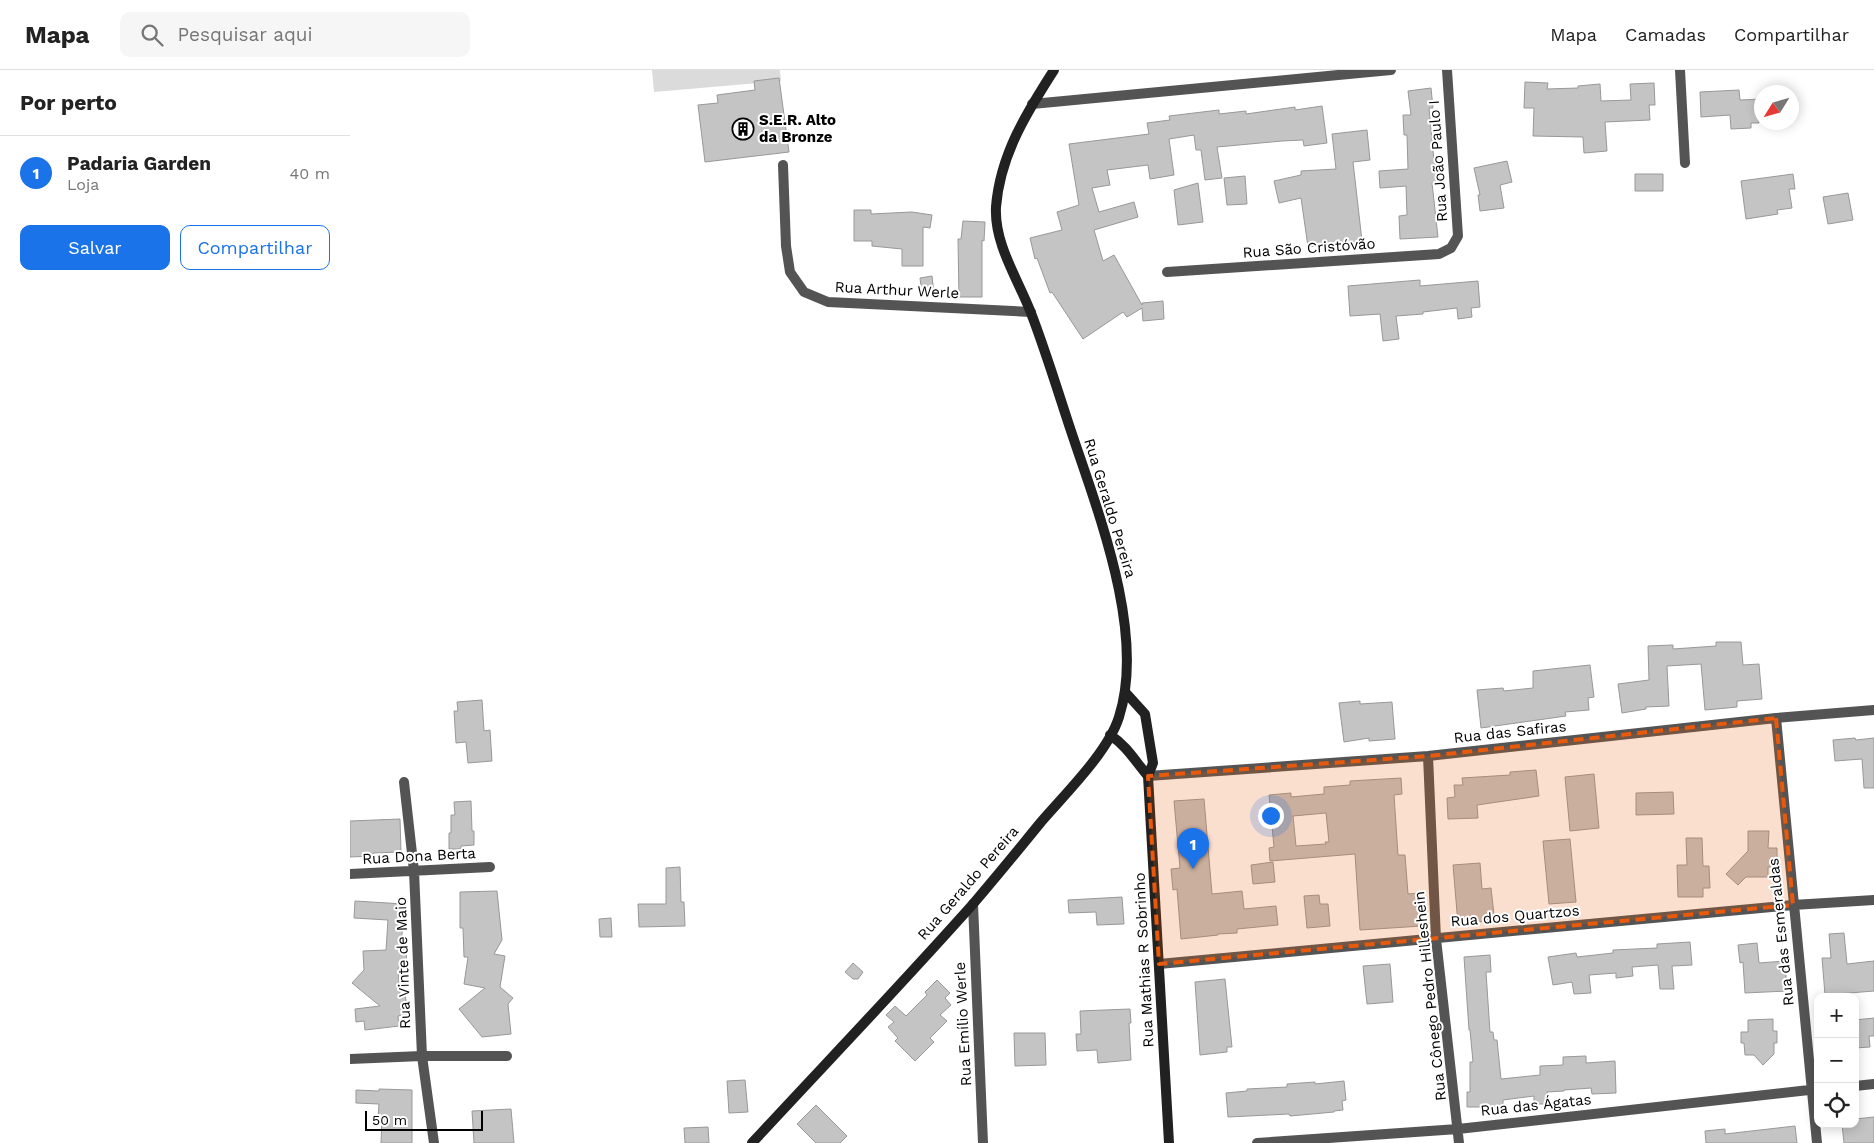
<!DOCTYPE html>
<html lang="pt">
<head>
<meta charset="utf-8">
<style>
  body { margin:0; font-family:"Work Sans",sans-serif; background:#f6f6f6; color:#222 }
  .controls { position:absolute; right:15px; bottom:15px; display:grid; overflow:hidden; border-radius:10px; box-shadow:0 2px 12px #0003 }
  .controls button { width:45px; height:45px; display:grid; place-items:center; padding:0; border:0; border-bottom:1px solid #e0e0e0; background:#fff; color:#222; font:25px sans-serif }
  .compass { position:absolute; left:1404px; top:15px; width:45px; height:45px; border-radius:50%; background:#fff; box-shadow:0 2px 12px #0003; rotate:233deg }
  .scale { position:absolute; left:15px; bottom:12px; width:118px; box-sizing:border-box; padding-left:5px; border:2px solid #000; border-top:0; font-size:14px; line-height:18px; white-space:nowrap; color:#000; -webkit-text-stroke:4px #fff; paint-order:stroke }
  .you { position:absolute; left:920px; top:745px; width:18px; height:18px; margin:-12px; border:4px solid #fff; border-radius:50%; background:#1a73e8; box-shadow:0 0 0 8px #1a73e833 }
  .badge { display:grid; place-items:center; width:32px; height:32px; border-radius:50%; background:#1a73e8; color:#fff; font-size:16px; font-weight:700 }
  .pin { position:absolute; translate:-50% -41px; filter:drop-shadow(0 1px 2px #0008) }
  .pin::after { content:''; position:absolute; top:26px; width:18px; height:15px; background:inherit; clip-path:polygon(0 0,100% 0,50% 100%) }
  .list { margin:0; padding:0; list-style:none }
  h2 { display:flex; justify-content:space-between; align-items:center; height:65px; margin:0; padding:0 20px; font-size:21px }
  h2 small { font-size:16px; font-weight:400; color:#767676 }
  .list li { display:grid; grid-template-columns:32px 1fr auto; gap:15px; align-items:center; box-sizing:border-box; height:75px; padding:0 20px; border-top:1px solid #e0e0e0 }
  .list b { display:block; font-size:19px; white-space:nowrap }
  .list p { margin:0; font-size:16px; white-space:nowrap; color:#767676 }
  .list em { font-size:16px; font-style:normal; color:#767676 }
  .actions { display:flex; gap:10px; padding:15px 20px }
  .actions a { flex:1; padding:11px 0; border:1px solid #1a73e8; border-radius:10px; text-align:center; font-size:18px; color:#1a73e8 }
  .actions .main { background:#1a73e8; color:#fff }
  .icon { flex:none; width:28px; height:28px; fill:none; stroke:currentColor; stroke-width:2; stroke-linecap:round; stroke-linejoin:round }
  .map { position:relative; flex:none; width:1524px; height:1073px; overflow:hidden }
  header { display:flex; align-items:center; gap:30px; box-sizing:border-box; height:70px; padding:0 25px; background:#fff; border-bottom:1px solid #e0e0e0 }
  header strong { font-size:24px }
  nav { display:flex; gap:28px; margin-inline-start:auto; font-size:18px }
  .search { width:350px; height:45px; background:#f6f6f6; display:flex; align-items:center; gap:12px; box-sizing:border-box; padding:0 18px; border-radius:10px; color:#767676; font-size:19px }
  main { display:flex }
  aside { flex:1; background:#fff }
  .map>svg:first-child { display:block }
  .green { fill:#dbdbdb }
  .building { fill:#c4c4c4; stroke:#989898; fill-rule:evenodd }
  .lines { fill:none; stroke-linecap:round; stroke-linejoin:round }
  .street { stroke:#545454; stroke-width:10 }
  .secondary { stroke:#212121; stroke-width:10 }
  .marked { fill:#e8590c; fill-opacity:0.2; stroke:#e8590c; stroke-width:4; stroke-dasharray:10 6; stroke-linejoin:round }
  .labels { text-anchor:middle; dominant-baseline:central; stroke-width:4; stroke-linejoin:round; paint-order:stroke }
  .poi-label { font-size:15px; font-weight:bold; fill:#000; stroke:#fff; text-anchor:start }
  .street-label { font-size:15px; fill:#000; stroke:#fff }
</style>
</head>
<body>
<header>
<strong>Mapa</strong>
<div class="search"><svg class="icon" aria-label="search" viewBox="0 0 24 24"><circle cx="10" cy="10" r="6"/><path d="M15 15l6 6"/></svg>Pesquisar aqui</div>
<nav><a>Mapa</a><a>Camadas</a><a>Compartilhar</a></nav>
</header>
<main>
<aside>
<h2>Por perto<small></small></h2>
<ul class="list">
<li><span class="badge">1</span><div><b>Padaria Garden</b><p>Loja</p></div><em>40 m</em></li>
</ul>
<div class="actions"><a class="main">Salvar</a><a>Compartilhar</a></div>
</aside>
<div class="map">
<svg width="1524" height="1073" viewBox="0 0 1524 1073">
  <rect width="100%" height="100%" fill="#fff"/>
  <!-- green -->
  <path class="green" d="M 302,0 L 430,0 L 431,11 L 304,22 Z"/>
  <!-- building -->
  <path class="building" d="M 429,8 L 439,82 L 355,92 L 348,35 L 368,33 L 367,25 L 405,20 L 404,11 Z
    M 1175,12 L 1198,13 L 1197,19 L 1228,18 L 1228,16 L 1250,14 L 1251,31 L 1281,30 L 1280,14 L 1304,13 L 1305,35 L 1299,35 L 1300,50 L 1255,52 L 1257,81 L 1234,83 L 1233,67 L 1183,66 L 1184,38 L 1174,38 Z
    M 1081,18 L 1083,38 L 1079,38 L 1084,91 L 1087,91 L 1088,112 L 1082,113 L 1088,167 L 1050,169 L 1049,146 L 1057,145 L 1056,116 L 1030,118 L 1029,101 L 1058,99 L 1057,65 L 1054,65 L 1053,45 L 1061,45 L 1058,21 Z
    M 1389,20 L 1390,30 L 1412,29 L 1412,46 L 1408,46 L 1409,53 L 1401,53 L 1401,58 L 1381,59 L 1380,45 L 1351,47 L 1350,22 Z
    M 972,36 L 977,73 L 954,76 L 953,70 L 932,71 L 867,77 L 872,108 L 855,110 L 851,80 L 846,80 L 844,65 L 819,69 L 824,105 L 800,109 L 798,95 L 757,100 L 760,115 L 742,118 L 749,142 L 784,132 L 788,147 L 744,160 L 753,191 L 764,185 L 792,235 L 792,233 L 813,231 L 814,249 L 793,251 L 792,238 L 777,247 L 773,242 L 733,269 L 702,222 L 700,223 L 687,188 L 685,189 L 680,168 L 712,160 L 707,142 L 729,135 L 719,74 L 799,64 L 797,53 L 820,50 L 819,46 L 869,40 L 869,44 L 896,41 L 896,44 L 945,37 L 945,40 Z
    M 1017,60 L 1020,90 L 1003,92 L 1012,171 L 958,177 L 951,128 L 929,133 L 924,111 L 951,105 L 951,101 L 986,99 L 982,64 Z
    M 1157,91 L 1162,112 L 1150,115 L 1154,138 L 1130,141 L 1128,125 L 1130,125 L 1124,98 Z
    M 1285,104 L 1313,104 L 1313,121 L 1285,121 Z
    M 1443,104 L 1445,119 L 1439,119 L 1442,138 L 1427,140 L 1428,144 L 1396,149 L 1391,111 Z
    M 895,106 L 897,134 L 877,135 L 874,108 Z
    M 848,113 L 853,152 L 828,155 L 824,120 Z
    M 1498,123 L 1503,150 L 1478,154 L 1473,127 Z
    M 504,140 L 521,140 L 521,144 L 562,142 L 582,145 L 580,158 L 573,157 L 573,196 L 552,196 L 552,179 L 522,176 L 522,171 L 504,171 Z
    M 613,151 L 635,152 L 634,171 L 632,170 L 632,227 L 609,227 L 608,169 L 611,169 Z
    M 582,206 L 584,224 L 572,225 L 570,208 Z
    M 1070,210 L 1070,216 L 1128,211 L 1130,237 L 1121,238 L 1122,247 L 1108,249 L 1107,238 L 1073,242 L 1073,244 L 1046,246 L 1049,269 L 1033,271 L 1030,244 L 1000,246 L 998,216 Z
    M 1366,572 L 1391,572 L 1393,595 L 1409,594 L 1412,629 L 1387,631 L 1387,637 L 1355,640 L 1351,594 L 1317,596 L 1319,636 L 1296,637 L 1296,639 L 1272,643 L 1268,614 L 1299,610 L 1298,576 L 1323,575 L 1323,579 L 1366,576 Z
    M 1240,595 L 1244,627 L 1238,628 L 1239,640 L 1215,642 L 1216,646 L 1131,658 L 1127,620 L 1153,618 L 1154,621 L 1183,618 L 1183,601 Z
    M 132,630 L 134,661 L 140,660 L 142,691 L 118,693 L 116,672 L 106,673 L 104,641 L 108,641 L 107,632 Z
    M 1010,631 L 1010,634 L 1042,632 L 1045,669 L 1019,671 L 1019,668 L 994,672 L 989,633 Z
    M 1505,668 L 1506,670 L 1524,668 L 1524,718 L 1514,718 L 1512,689 L 1485,691 L 1483,670 Z
    M 1186,700 L 1189,726 L 1127,735 L 1128,748 L 1098,749 L 1097,728 L 1105,727 L 1104,715 L 1113,715 L 1112,708 L 1160,705 L 1160,702 Z
    M 1244,704 L 1249,758 L 1220,761 L 1215,707 Z
    M 1051,708 L 1052,724 L 1044,725 L 1048,785 L 1055,785 L 1058,824 L 1069,823 L 1072,856 L 1010,860 L 1005,784 L 920,791 L 919,778 L 924,777 L 919,725 L 941,723 L 941,727 L 974,724 L 974,717 L 1000,715 L 1000,711 ZM 976,743 L 979,772 L 975,772 L 976,774 L 946,776 L 943,746 Z
    M 1323,722 L 1324,744 L 1286,745 L 1286,723 Z
    M 854,729 L 862,824 L 892,821 L 894,839 L 926,836 L 928,855 L 887,859 L 887,863 L 868,864 L 868,865 L 831,869 L 827,819 L 823,820 L 821,799 L 830,798 L 824,731 Z
    M 121,731 L 122,761 L 124,761 L 124,775 L 111,776 L 111,779 L 99,779 L 99,763 L 101,763 L 101,745 L 105,745 L 104,732 Z
    M 50,749 L 51,782 L 23,783 L 23,786 L 0,787 L 0,751 Z
    M 1398,761 L 1419,761 L 1418,778 L 1427,778 L 1427,797 L 1418,797 L 1418,807 L 1396,807 L 1388,815 L 1376,804 L 1398,781 Z
    M 1336,768 L 1352,768 L 1353,796 L 1359,796 L 1360,818 L 1353,818 L 1353,827 L 1328,827 L 1327,795 L 1337,795 Z
    M 1220,769 L 1226,832 L 1199,834 L 1193,771 Z
    M 923,792 L 925,812 L 903,814 L 901,795 Z
    M 1130,793 L 1132,819 L 1141,818 L 1144,845 L 1137,846 L 1138,851 L 1108,854 L 1103,795 Z
    M 330,797 L 331,832 L 334,832 L 335,856 L 289,857 L 288,834 L 316,834 L 316,798 Z
    M 147,821 L 152,870 L 144,884 L 155,886 L 150,917 L 163,928 L 158,934 L 161,964 L 132,967 L 109,939 L 135,918 L 114,914 L 118,887 L 114,887 L 113,858 L 110,858 L 110,822 Z
    M 969,825 L 970,834 L 978,834 L 980,856 L 957,858 L 954,826 Z
    M 772,827 L 774,854 L 747,855 L 746,842 L 719,843 L 718,830 Z
    M 5,831 L 54,834 L 51,879 L 56,879 L 57,898 L 48,898 L 50,924 L 55,924 L 58,944 L 48,946 L 49,956 L 15,960 L 14,951 L 6,952 L 5,939 L 30,936 L 2,913 L 14,900 L 13,881 L 36,880 L 38,850 L 4,848 Z
    M 261,848 L 262,867 L 250,867 L 249,849 Z
    M 1494,863 L 1497,894 L 1524,891 L 1524,921 L 1475,925 L 1472,888 L 1481,888 L 1479,864 Z
    M 1340,872 L 1342,895 L 1322,896 L 1324,919 L 1310,919 L 1308,895 L 1282,897 L 1283,906 L 1266,908 L 1266,903 L 1239,905 L 1241,923 L 1224,924 L 1222,912 L 1203,915 L 1198,887 L 1226,883 L 1227,887 L 1263,883 L 1263,880 L 1307,878 L 1307,874 Z
    M 1407,873 L 1409,893 L 1435,891 L 1437,921 L 1395,923 L 1393,892 L 1390,893 L 1388,875 Z
    M 1140,885 L 1141,902 L 1136,902 L 1140,962 L 1143,962 L 1144,970 L 1147,970 L 1151,1009 L 1190,1005 L 1190,996 L 1213,995 L 1213,987 L 1236,986 L 1236,993 L 1265,991 L 1266,1023 L 1242,1024 L 1241,1018 L 1214,1020 L 1214,1021 L 1197,1022 L 1198,1034 L 1184,1034 L 1184,1026 L 1153,1030 L 1153,1037 L 1117,1037 L 1117,1022 L 1120,1022 L 1120,992 L 1123,992 L 1120,960 L 1119,960 L 1114,887 Z
    M 503,893 L 513,902 L 508,909 L 503,909 L 495,902 Z
    M 1040,894 L 1043,932 L 1017,934 L 1013,896 Z
    M 875,909 L 882,977 L 877,977 L 877,982 L 850,985 L 845,912 Z
    M 587,910 L 600,923 L 595,928 L 601,935 L 590,945 L 597,951 L 580,968 L 584,972 L 565,991 L 545,971 L 548,968 L 538,957 L 544,952 L 536,945 L 545,936 L 556,946 L 577,925 L 575,922 Z
    M 780,939 L 781,953 L 779,953 L 781,990 L 748,993 L 747,980 L 727,981 L 726,964 L 731,964 L 730,941 Z
    M 1524,948 L 1524,966 L 1519,966 L 1520,977 L 1505,978 L 1505,950 Z
    M 1423,949 L 1423,961 L 1427,961 L 1427,973 L 1424,973 L 1424,984 L 1413,995 L 1404,985 L 1395,985 L 1394,973 L 1391,973 L 1391,962 L 1398,962 L 1398,950 Z
    M 664,963 L 695,963 L 696,995 L 665,996 Z
    M 395,1010 L 398,1042 L 379,1043 L 377,1011 Z
    M 994,1011 L 996,1030 L 992,1031 L 993,1040 L 984,1041 L 984,1042 L 940,1046 L 939,1044 L 878,1047 L 876,1023 L 897,1021 L 897,1019 L 937,1017 L 937,1014 L 965,1012 L 965,1014 Z
    M 29,1019 L 62,1020 L 62,1073 L 31,1073 L 32,1047 L 28,1047 L 29,1034 L 6,1033 L 6,1020 L 29,1021 Z
    M 466,1035 L 497,1066 L 490,1073 L 466,1073 L 447,1054 Z
    M 161,1039 L 164,1073 L 124,1073 L 122,1041 Z
    M 1524,1047 L 1524,1073 L 1494,1073 L 1492,1054 L 1505,1054 L 1505,1049 Z
    M 1445,1056 L 1447,1073 L 1356,1073 L 1355,1061 L 1375,1059 L 1375,1064 Z
    M 358,1057 L 359,1073 L 335,1073 L 334,1058 Z"/>
  <g class="lines">
    <!-- street -->
    <path class="street" d="M 1330,0 L 1335,93
      M 682,34 L 1041,0
      M 433,95 L 436,176 L 440,202 L 454,222 L 478,232 L 681,242
      M 817,202 L 1089,184 L 1101,178 L 1108,166 L 1097,0
      M 1426,648 L 1467,1073
      M 1078,686 L 1086,869 L 1109,1073
      M 798,706 L 1078,686 L 1426,648 L 1524,640
      M 54,712 L 64,801 L 72,986 L 84,1073
      M 0,804 L 140,797
      M 623,834 L 633,1073
      M 809,894 L 1443,835 L 1524,830
      M 0,989 L 72,986 L 157,986
      M 1505,1016 L 1524,1014
      M 907,1073 L 1108,1059 L 1468,1019"/>
    <!-- secondary -->
    <path class="secondary" d="M 776,623 L 795,644 L 803,693 L 798,706 L 819,1073
      M 760,665 C 777,676 785,691 798,706
      M 402,1073 C 476,993 551,915 623,834 C 646,807 669,779 691,752 C 716,723 758,682 769,647 C 796,563 748,442 721,361 C 708,322 696,282 681,243 C 668,209 644,174 646,137 C 650,85 677,42 704,0"/>
  </g>
  <!-- marked area -->
  <path class="marked" d="M 1426,648 L 1443,835 L 809,894 L 798,706 L 1078,686 Z"/>
  <!-- icons -->
  <defs>
    <g id="building-ring" transform="scale(1.125)"><circle r="9.5" fill="#fff" stroke="#000" stroke-width="1.5"/><path d="M-4-6H4V6H1V3H-1V6H-4ZM-2.5-4.3h1.7v1.8h-1.7ZM.8-4.3h1.7v1.8H.8ZM-2.5-1h1.7V.8h-1.7ZM.8-1h1.7V.8H.8Z" fill="#000"/></g>
  </defs>
  <g fill-rule="evenodd">
    <use href="#building-ring" x="393" y="59"/>
  </g>
  <g class="labels">
    <!-- poi labels -->
    <g class="poi-label">
      <text x="409" y="50">S.E.R. Alto<tspan x="409" dy="17">da Bronze</tspan></text>
    </g>
    <!-- street labels -->
    <g class="street-label">
      <text transform="translate(1088 91) rotate(-94)">Rua João Paulo I</text>
      <text transform="translate(959 178) rotate(-4)">Rua São Cristóvão</text>
      <text transform="translate(547 220) rotate(3)">Rua Arthur Werle</text>
      <text transform="translate(760 438) rotate(73)">Rua Geraldo Pereira</text>
      <text transform="translate(1160 662) rotate(-6)">Rua das Safiras</text>
      <text transform="translate(69 786) rotate(-3)">Rua Dona Berta</text>
      <text transform="translate(618 813) rotate(-49)">Rua Geraldo Pereira</text>
      <text transform="translate(1165 846) rotate(-5)">Rua dos Quartzos</text>
      <text transform="translate(1431 862) rotate(-96)">Rua das Esmeraldas</text>
      <text transform="translate(794 890) rotate(-93)">Rua Mathias R Sobrinho</text>
      <text transform="translate(53 893) rotate(-92)">Rua Vinte de Maio</text>
      <text transform="translate(1080 926) rotate(-96)">Rua Cônego Pedro Hilleshein</text>
      <text transform="translate(613 954) rotate(-93)">Rua Emílio Werle</text>
      <text transform="translate(1186 1035) rotate(-6)">Rua das Ágatas</text>
    </g>
  </g>
</svg>
<div class="controls">
<button>+</button>
<button>−</button>
<button><svg class="icon" aria-label="locate" viewBox="0 0 24 24"><circle cx="12" cy="12" r="6"/><path d="M12 2v4M12 18v4M2 12h4M18 12h4"/></svg></button>
</div>
<svg class="compass" viewBox="-18 -18 36 36"><path d="M0-13l5 13h-10z" fill="#e53935"/><path d="M0 13l5-13h-10z" fill="#767676"/></svg>
<div class="scale">50 m</div>
<div class="you"></div>
<div class="pin badge" style="left:843px;top:799px">1</div>
</div>
</main>
</body>
</html>
